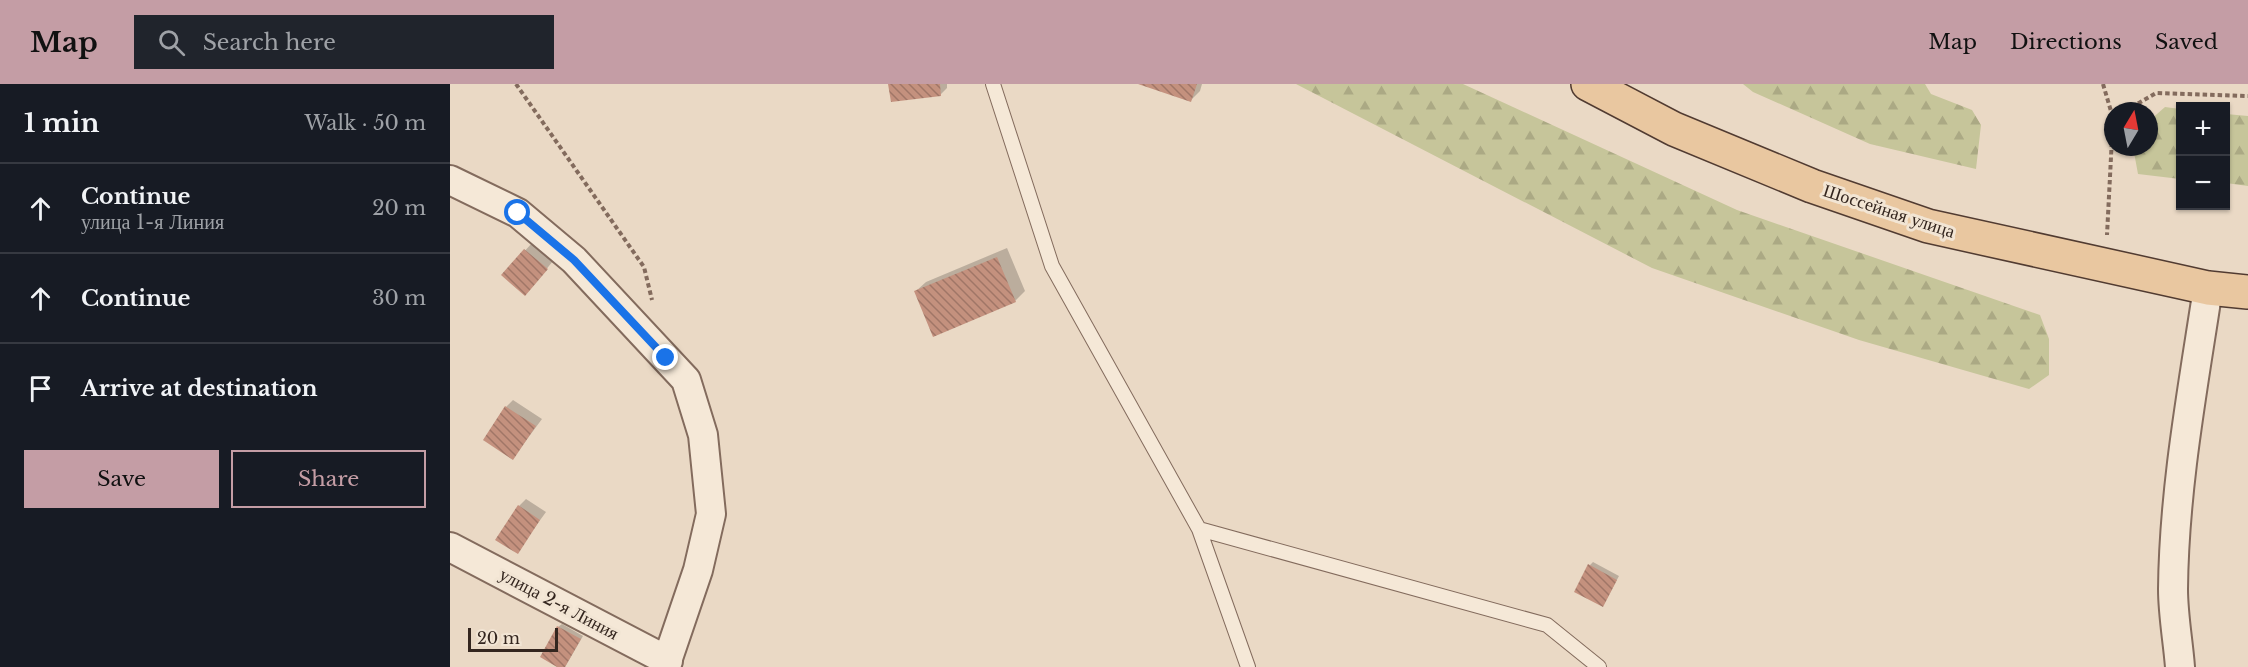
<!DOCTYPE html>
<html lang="en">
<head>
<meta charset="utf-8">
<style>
  body { margin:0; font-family:"Libre Baskerville",serif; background:#20242c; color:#f1f3f6 }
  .controls { position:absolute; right:18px; top:18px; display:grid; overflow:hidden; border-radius:0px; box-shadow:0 2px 4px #0004 }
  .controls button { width:54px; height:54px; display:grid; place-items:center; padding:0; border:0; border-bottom:2px solid #363941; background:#171b24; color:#f1f3f6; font:30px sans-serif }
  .compass { position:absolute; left:1654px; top:18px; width:54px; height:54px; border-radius:50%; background:#171b24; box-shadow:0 2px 4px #0004; rotate:10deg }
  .scale { position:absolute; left:18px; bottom:15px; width:90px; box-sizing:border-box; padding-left:6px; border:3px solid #34261f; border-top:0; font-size:16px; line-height:21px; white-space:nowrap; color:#34261f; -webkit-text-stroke:4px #f2e5d4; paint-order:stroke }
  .stop { position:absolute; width:18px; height:18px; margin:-14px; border:4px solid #1a73e8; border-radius:50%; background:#fff }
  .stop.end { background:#1a73e8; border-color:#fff; box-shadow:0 2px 6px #0008 }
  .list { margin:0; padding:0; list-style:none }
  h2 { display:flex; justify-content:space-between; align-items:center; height:78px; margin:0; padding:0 24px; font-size:26px }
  h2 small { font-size:20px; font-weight:400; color:#9ea1a6 }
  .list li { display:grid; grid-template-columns:39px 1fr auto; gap:18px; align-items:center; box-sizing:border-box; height:90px; padding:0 24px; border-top:2px solid #363941 }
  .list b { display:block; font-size:22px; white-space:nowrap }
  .list p { margin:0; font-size:20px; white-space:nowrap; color:#9ea1a6 }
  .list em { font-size:20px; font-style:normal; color:#9ea1a6 }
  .actions { display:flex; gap:12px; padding:18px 24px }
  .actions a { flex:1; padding:14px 0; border:2px solid #c49da5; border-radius:0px; text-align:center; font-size:21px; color:#c49da5 }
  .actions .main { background:#c49da5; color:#111 }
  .icon { flex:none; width:33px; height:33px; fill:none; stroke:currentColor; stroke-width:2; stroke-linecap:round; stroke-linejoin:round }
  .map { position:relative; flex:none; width:1798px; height:583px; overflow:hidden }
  header { display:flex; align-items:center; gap:36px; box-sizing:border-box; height:84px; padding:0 30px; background:#c49da5; color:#111 }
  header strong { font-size:28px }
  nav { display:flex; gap:33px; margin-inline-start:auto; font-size:21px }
  .search { width:420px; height:54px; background:#20242c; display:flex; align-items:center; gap:15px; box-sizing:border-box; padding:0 21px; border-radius:0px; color:#9ea1a6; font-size:22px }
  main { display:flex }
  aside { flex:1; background:#171b24 }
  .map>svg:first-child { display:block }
  .forest { fill:url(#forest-firs) }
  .shadow { fill:#0003 }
  .building { fill:url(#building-back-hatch) }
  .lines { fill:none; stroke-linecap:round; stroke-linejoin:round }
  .service-casing { stroke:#836b5d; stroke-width:16 }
  .minor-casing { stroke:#836b5d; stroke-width:32 }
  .primary-casing { stroke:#513b31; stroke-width:36 }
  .path { stroke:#836b5d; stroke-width:4; stroke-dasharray:4.5 3; stroke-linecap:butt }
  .service { stroke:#f5e8d7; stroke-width:14 }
  .minor { stroke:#f5e8d7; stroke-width:28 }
  .primary { stroke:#e9c7a0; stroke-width:33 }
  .route { stroke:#1a73e8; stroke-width:8 }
  .labels { text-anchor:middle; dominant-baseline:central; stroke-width:6; stroke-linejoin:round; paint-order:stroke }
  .street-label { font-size:18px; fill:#34261f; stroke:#f2e5d4 }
</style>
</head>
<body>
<header>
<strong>Map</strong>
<div class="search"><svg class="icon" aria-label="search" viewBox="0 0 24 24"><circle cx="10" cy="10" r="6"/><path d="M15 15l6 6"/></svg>Search here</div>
<nav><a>Map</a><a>Directions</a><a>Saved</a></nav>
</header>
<main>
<aside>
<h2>1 min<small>Walk · 50 m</small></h2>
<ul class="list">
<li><svg class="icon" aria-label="ahead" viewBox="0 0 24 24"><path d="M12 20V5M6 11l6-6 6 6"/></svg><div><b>Continue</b><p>улица 1-я Линия</p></div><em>20 m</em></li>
<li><svg class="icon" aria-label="ahead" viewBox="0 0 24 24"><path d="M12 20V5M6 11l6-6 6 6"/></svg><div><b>Continue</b></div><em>30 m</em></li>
<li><svg class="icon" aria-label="arrive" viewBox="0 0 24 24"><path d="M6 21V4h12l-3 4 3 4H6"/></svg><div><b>Arrive at destination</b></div></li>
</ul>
<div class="actions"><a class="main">Save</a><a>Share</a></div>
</aside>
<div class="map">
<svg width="1798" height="583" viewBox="0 0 1798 583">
  <defs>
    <pattern id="forest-firs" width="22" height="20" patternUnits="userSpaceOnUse" patternTransform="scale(1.5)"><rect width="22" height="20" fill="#c6c59a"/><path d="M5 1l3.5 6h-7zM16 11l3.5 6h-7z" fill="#aba984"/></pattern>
    <pattern id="building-back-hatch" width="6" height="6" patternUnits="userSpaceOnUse" patternTransform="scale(1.5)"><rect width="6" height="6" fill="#c4917e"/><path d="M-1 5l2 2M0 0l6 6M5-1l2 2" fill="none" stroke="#a07667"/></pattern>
  </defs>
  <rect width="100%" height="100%" fill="#ead9c5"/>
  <!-- forest -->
  <path class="forest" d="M 846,0 L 1013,0 L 1287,126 L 1590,231 L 1599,255 L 1599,291 L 1579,305 L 1409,256 L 1202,184 Z
    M 1293,0 L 1475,0 L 1481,10 L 1522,26 L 1531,41 L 1526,85 L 1420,60 L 1303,8 Z
    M 1715,23 L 1730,25 L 1730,95 L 1688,90 L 1683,63 L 1699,63 L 1699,37 Z
    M 1776,30 L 1798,32 L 1798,102 L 1776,99 Z"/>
  <!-- shadow -->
  <path class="shadow" d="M 440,0 L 497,0 L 497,4 L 490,11 Z
    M 691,0 L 752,0 L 750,7 L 741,16 Z
    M 82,159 L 103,177 L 82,203 L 53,191 Z
    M 557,164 L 575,207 L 565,217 L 466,207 L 476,198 Z
    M 63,316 L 92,335 L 63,374 L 56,323 Z
    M 76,415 L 96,428 L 67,468 L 69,422 Z
    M 1143,478 L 1169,492 L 1155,518 L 1140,481 Z
    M 112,540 L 133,552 L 115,583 L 110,583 L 108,543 Z"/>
  <!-- building -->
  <path class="building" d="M 438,0 L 490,0 L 491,12 L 441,18 Z
    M 688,0 L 747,0 L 741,18 Z
    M 74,165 L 98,185 L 75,212 L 51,191 Z
    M 547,173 L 566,218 L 483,253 L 464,207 Z
    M 55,322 L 86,342 L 63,376 L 33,356 Z
    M 68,421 L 90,436 L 68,470 L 45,456 Z
    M 1138,480 L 1167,496 L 1153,523 L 1124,508 Z
    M 107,542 L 131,555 L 115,583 L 107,583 L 90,573 Z"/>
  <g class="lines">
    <!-- service casing -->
    <g class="service-casing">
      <path id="service" d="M 543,0 L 602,182 L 749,445 L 798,583
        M 749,445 L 1097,541 L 1149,583"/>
    </g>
    <!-- minor casing -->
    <g class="minor-casing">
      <path id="minor" d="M 0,96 L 68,129 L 124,176 L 236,296 L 253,351 L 261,430 L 248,486 L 215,583
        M 0,463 L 218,577
        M 1730,583 C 1728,557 1723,531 1723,505 C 1724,404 1743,303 1758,204"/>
    </g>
    <!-- primary casing -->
    <g class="primary-casing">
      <path id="primary" d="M 1138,0 L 1224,45 L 1362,102 L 1478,142 L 1758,204 L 1798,208"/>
    </g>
    <!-- path -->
    <path class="path" d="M 66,0 L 194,183 L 202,216
      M 1653,0 L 1663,34 L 1657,151
      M 1675,27 L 1706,9 L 1798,12"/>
    <!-- service -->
    <use href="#service" class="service"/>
    <!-- minor -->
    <use href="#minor" class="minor"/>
    <!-- primary -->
    <use href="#primary" class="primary"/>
  </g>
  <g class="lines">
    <!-- route -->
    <path class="route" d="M 68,129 L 124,176 L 216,274"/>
  </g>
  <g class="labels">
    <!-- street labels -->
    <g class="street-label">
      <text transform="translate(1439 127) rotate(18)">Шоссейная улица</text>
      <text transform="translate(109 520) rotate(28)">улица 2-я Линия</text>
    </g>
  </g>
</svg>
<div class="controls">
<button>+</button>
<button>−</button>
</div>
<svg class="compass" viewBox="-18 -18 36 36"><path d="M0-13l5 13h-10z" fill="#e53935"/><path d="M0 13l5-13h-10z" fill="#9ea1a6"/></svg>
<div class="scale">20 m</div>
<div class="stop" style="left:68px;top:129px"></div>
<div class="stop end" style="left:216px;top:274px"></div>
</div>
</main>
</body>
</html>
